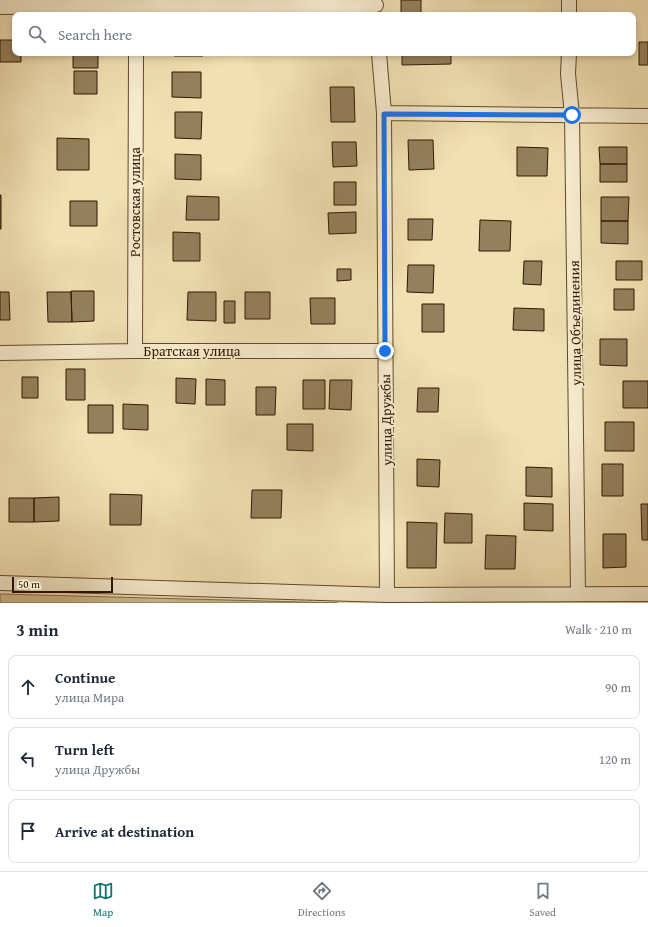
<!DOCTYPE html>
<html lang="en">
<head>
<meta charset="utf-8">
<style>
  body { margin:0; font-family:"Gentium Book Plus",serif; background:#f2f2f3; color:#1f2937 }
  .scale { position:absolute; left:12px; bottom:10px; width:101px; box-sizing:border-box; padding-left:4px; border:2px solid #301800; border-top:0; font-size:11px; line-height:14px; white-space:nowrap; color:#301800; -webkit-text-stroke:3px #f6ebcd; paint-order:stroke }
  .stop { position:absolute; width:12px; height:12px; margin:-9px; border:3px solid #1a73e8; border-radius:50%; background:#fff }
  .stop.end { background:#1a73e8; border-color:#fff; box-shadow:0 1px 4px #0008 }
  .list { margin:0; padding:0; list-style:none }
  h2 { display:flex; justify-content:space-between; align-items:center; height:52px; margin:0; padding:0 16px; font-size:17px }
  h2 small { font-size:13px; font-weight:400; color:#747a83 }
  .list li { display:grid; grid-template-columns:26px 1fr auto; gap:12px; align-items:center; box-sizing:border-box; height:64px; margin:0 8px 8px; padding:0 8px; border:1px solid #e0e1e3; border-radius:8px }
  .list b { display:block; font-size:15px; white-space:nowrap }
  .list p { margin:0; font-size:13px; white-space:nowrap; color:#747a83 }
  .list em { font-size:13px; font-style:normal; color:#747a83 }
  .icon { flex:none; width:22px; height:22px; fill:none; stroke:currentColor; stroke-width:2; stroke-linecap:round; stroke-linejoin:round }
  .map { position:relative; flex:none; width:648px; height:603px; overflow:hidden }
  .search { position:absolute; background:#fff; box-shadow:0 2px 6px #0003; left:12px; right:12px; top:12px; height:44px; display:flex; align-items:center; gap:10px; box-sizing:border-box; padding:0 14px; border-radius:8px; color:#747a83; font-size:15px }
  .sheet { height:268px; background:#fff }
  nav { display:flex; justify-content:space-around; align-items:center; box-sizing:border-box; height:56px; border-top:1px solid #e0e1e3; background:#fff; font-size:11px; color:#747a83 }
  nav a { display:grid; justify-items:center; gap:2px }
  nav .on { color:#0f766e }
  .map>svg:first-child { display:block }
  .green { fill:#d0be94; stroke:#806b4a }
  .building { fill:#94805d; stroke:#301800 }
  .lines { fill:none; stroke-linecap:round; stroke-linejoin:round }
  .minor-casing { stroke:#604a2c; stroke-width:16 }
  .minor { stroke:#f6ebcd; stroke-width:14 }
  .route { stroke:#1a73e8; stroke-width:5 }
  .labels { text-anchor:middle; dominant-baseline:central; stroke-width:4; stroke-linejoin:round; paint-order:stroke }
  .street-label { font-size:14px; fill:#301800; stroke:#f6ebcd }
</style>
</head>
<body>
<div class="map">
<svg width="648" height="603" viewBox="0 0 648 603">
  <rect width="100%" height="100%" fill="#f1e0b2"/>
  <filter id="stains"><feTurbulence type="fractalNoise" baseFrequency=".005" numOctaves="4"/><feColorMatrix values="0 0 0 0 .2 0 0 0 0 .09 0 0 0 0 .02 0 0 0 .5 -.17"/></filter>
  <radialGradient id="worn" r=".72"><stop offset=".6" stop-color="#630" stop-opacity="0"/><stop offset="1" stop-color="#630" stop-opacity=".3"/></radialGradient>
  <!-- green -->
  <path class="green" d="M 0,594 L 338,603 L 0,603 Z"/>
  <!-- building -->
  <path class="building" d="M 401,0 L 421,0 L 421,15 L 401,15 Z
    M 0,40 L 15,40 L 15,53 L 21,53 L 21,62 L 0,62 Z
    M 639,42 L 648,42 L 648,65 L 639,65 Z
    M 73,53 L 98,53 L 98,68 L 73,68 Z
    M 174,53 L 203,53 L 203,56 L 174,56 Z
    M 402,53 L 451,53 L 451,64 L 402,65 Z
    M 74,71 L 97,71 L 97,94 L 74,94 Z
    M 172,72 L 201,72 L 201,98 L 172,97 Z
    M 330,87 L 354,87 L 355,122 L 331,122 Z
    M 175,112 L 202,112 L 201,139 L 175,138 Z
    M 57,138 L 89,139 L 89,170 L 57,170 Z
    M 408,140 L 433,140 L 434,169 L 409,170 Z
    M 332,142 L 356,142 L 357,166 L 333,167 Z
    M 517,147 L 548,148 L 547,176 L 517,176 Z
    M 599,147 L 627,147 L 627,164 L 600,164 Z
    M 175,154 L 201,155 L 201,180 L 175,179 Z
    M 600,164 L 627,164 L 627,182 L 600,182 Z
    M 334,182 L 356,182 L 356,205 L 334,205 Z
    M 0,195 L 1,195 L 1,229 L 0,229 Z
    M 187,196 L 219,197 L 219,220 L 186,220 Z
    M 601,197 L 629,197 L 628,221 L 601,221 Z
    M 70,201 L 97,201 L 97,226 L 70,226 Z
    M 356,212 L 356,233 L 329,234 L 328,213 Z
    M 408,219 L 433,219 L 432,240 L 408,240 Z
    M 480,220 L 511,221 L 510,251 L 479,251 Z
    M 601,221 L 628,221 L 628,244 L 601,243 Z
    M 173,232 L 200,233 L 200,261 L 173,261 Z
    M 524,261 L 542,261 L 541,285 L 523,284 Z
    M 616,261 L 642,261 L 642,280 L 616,280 Z
    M 408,265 L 434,265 L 433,293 L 407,292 Z
    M 337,269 L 351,269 L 351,280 L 337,281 Z
    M 614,289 L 634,289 L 634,310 L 614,310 Z
    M 94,291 L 94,321 L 72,322 L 71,291 Z
    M 0,292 L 9,292 L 10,320 L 0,320 Z
    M 47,292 L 71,292 L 72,322 L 48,322 Z
    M 188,292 L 216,292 L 216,321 L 187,320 Z
    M 245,292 L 270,292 L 270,319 L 245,319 Z
    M 310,298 L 335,298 L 335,324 L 311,324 Z
    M 224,301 L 235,301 L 235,323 L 224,323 Z
    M 422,304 L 444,304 L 444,332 L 422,332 Z
    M 514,308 L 544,309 L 544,331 L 513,330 Z
    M 600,339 L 627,339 L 627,366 L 600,365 Z
    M 66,369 L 85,369 L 85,400 L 66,400 Z
    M 22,377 L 38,377 L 38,398 L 22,398 Z
    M 176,378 L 196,379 L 195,404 L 176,403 Z
    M 206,379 L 225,380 L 225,405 L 206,405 Z
    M 303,380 L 325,380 L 325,409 L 303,409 Z
    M 330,380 L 352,380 L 351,410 L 329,409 Z
    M 623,381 L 648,381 L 648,408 L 623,408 Z
    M 256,387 L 276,387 L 275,415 L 256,415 Z
    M 418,388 L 439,388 L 438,412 L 417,412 Z
    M 123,404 L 148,405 L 148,430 L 123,429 Z
    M 88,405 L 113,405 L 113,433 L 88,433 Z
    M 605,422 L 634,422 L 634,451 L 605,451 Z
    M 287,424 L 313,424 L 313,451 L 287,450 Z
    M 417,459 L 440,460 L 439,487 L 417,486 Z
    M 602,464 L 623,464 L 623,496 L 602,496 Z
    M 526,467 L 552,468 L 552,497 L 526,496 Z
    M 252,490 L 282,490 L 281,518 L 251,518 Z
    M 110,494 L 142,495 L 141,525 L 110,525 Z
    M 59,497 L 59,521 L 34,522 L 34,498 Z
    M 9,498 L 34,498 L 34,522 L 9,522 Z
    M 524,503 L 553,504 L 553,531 L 524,530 Z
    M 641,504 L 648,504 L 648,540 L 642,540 Z
    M 445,513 L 472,514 L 472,543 L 444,543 Z
    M 407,522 L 437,523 L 436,568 L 407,568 Z
    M 603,534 L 626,534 L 626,567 L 603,568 Z
    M 486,535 L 516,536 L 515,569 L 485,569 Z"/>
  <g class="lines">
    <!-- minor casing -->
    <g class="minor-casing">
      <path id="minor" d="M 0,7 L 136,5 L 376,5
        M 569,15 L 569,0
        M 379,53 L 384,113 L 387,595
        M 569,53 L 568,74 L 572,115 L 578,594
        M 384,113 L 648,116
        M 135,351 L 136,53
        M 0,353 L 135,351 L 385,351
        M 0,583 L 387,595 L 648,594"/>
    </g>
    <!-- minor -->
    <use href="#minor" class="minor"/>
  </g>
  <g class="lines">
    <!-- route -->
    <path class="route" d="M 385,351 L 384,114 L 572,115"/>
  </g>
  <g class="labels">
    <!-- street labels -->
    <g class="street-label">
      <text transform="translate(135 202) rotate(-90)">Ростовская улица</text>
      <text transform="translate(575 323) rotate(-91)">улица Объединения</text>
      <text x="192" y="351">Братская улица</text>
      <text transform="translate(386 420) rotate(-91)">улица Дружбы</text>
    </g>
  </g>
  <rect width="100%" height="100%" filter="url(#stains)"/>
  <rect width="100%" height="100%" fill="url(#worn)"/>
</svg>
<div class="scale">50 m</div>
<div class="stop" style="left:572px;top:115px"></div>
<div class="stop end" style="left:385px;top:351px"></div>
<div class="search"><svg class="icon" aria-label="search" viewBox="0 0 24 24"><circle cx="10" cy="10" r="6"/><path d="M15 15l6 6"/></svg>Search here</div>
</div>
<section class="sheet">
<h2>3 min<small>Walk · 210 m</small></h2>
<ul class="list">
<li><svg class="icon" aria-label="ahead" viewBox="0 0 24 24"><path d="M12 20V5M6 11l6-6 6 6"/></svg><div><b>Continue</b><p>улица Мира</p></div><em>90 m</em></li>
<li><svg class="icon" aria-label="left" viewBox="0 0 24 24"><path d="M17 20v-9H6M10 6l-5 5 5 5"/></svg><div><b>Turn left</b><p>улица Дружбы</p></div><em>120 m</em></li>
<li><svg class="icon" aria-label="arrive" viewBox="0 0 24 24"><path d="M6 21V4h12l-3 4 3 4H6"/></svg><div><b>Arrive at destination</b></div></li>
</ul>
</section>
<nav>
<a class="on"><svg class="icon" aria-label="map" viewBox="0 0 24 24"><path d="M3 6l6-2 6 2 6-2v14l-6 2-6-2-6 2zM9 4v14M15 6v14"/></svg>Map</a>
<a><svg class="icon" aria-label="directions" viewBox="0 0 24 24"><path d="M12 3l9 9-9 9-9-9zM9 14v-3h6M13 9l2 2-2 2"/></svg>Directions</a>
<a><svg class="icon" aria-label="saved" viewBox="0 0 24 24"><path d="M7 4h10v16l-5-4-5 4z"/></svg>Saved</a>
</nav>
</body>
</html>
